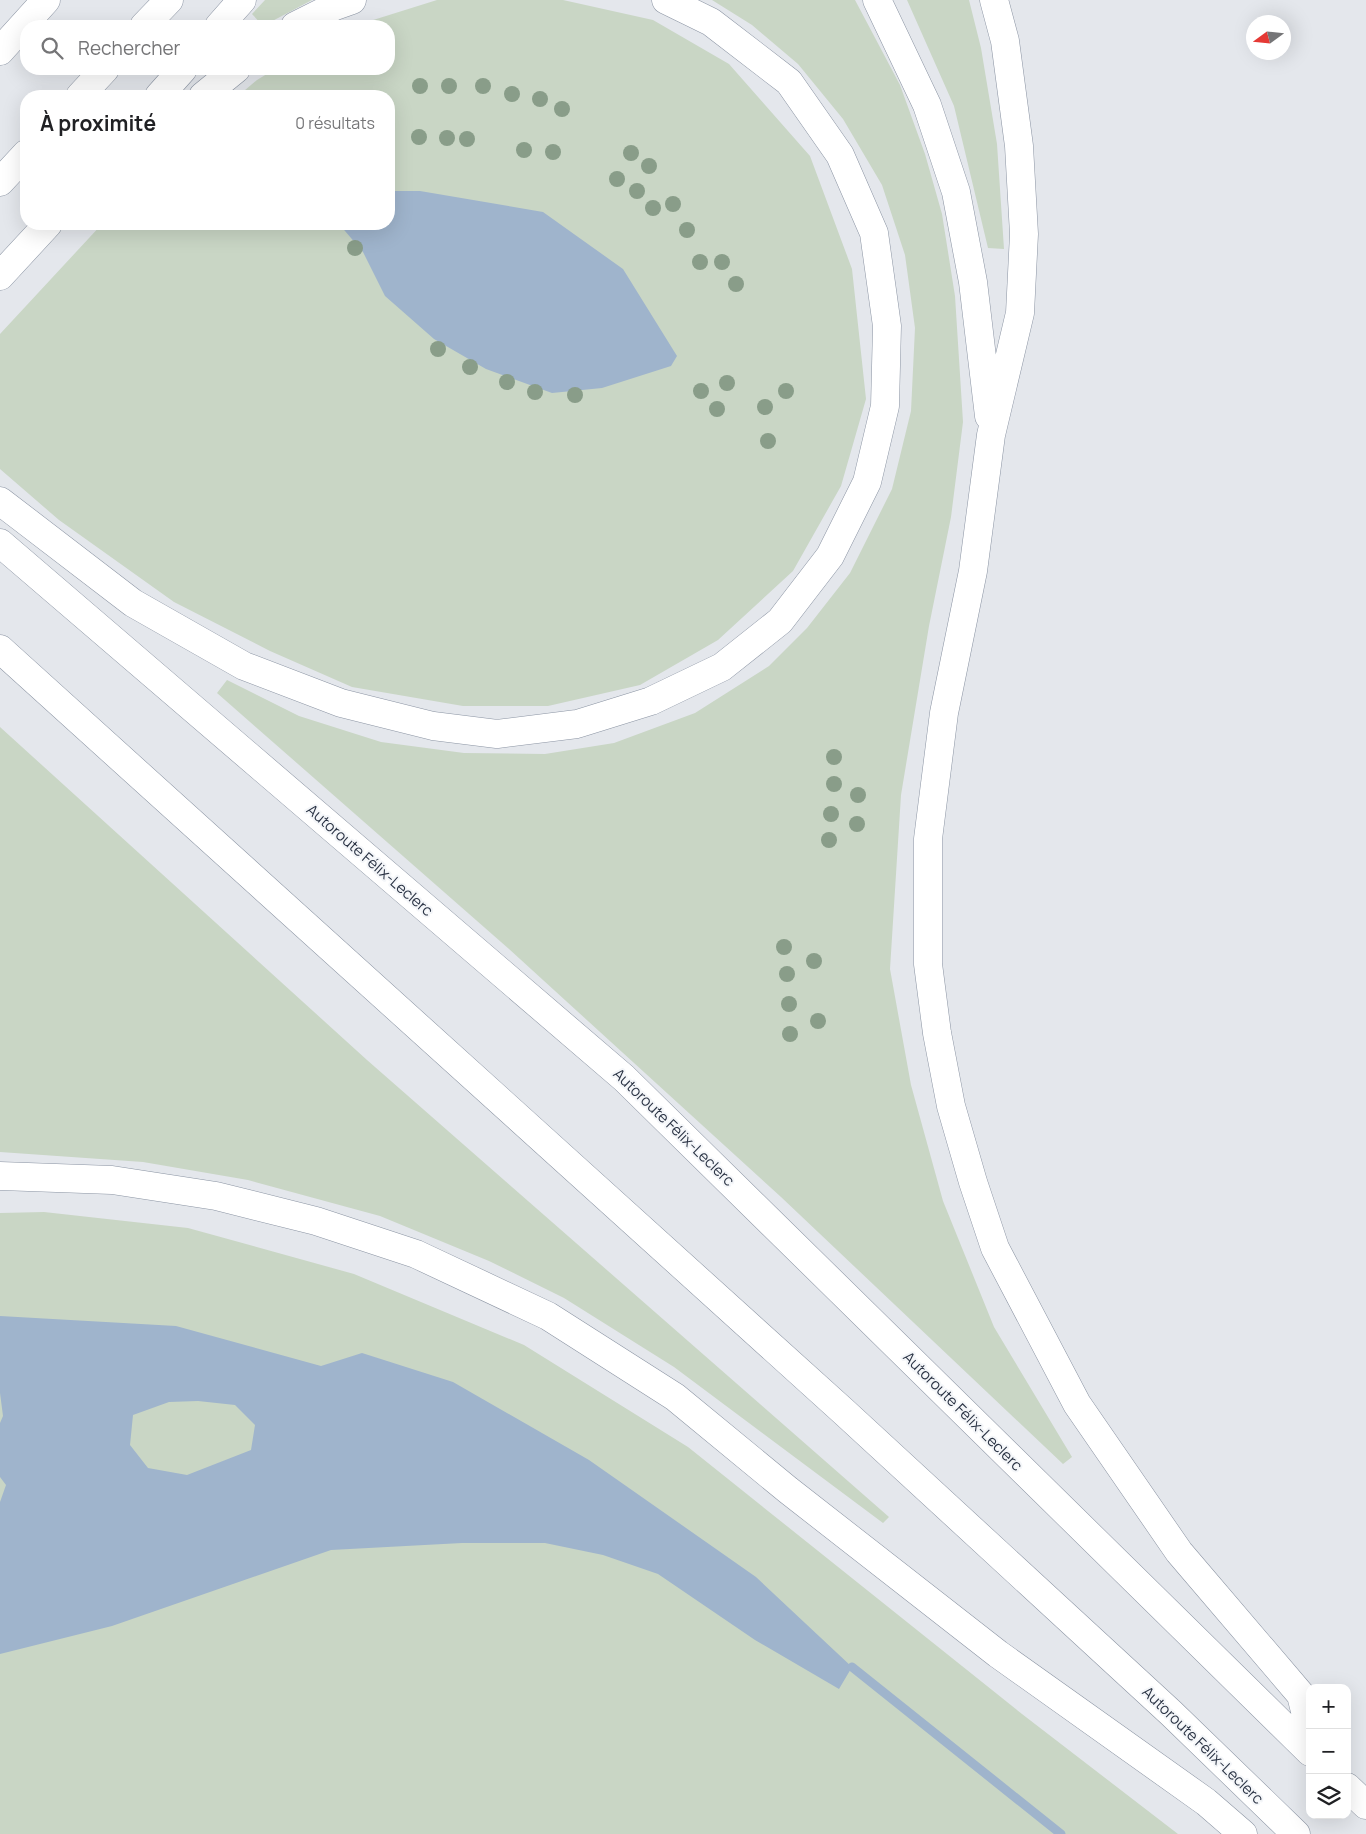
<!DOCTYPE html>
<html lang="fr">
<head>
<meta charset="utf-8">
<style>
  body { margin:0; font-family:Manrope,sans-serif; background:#f6f6f6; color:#202124 }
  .controls { position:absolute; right:15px; bottom:15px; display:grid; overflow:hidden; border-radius:10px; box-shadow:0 5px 20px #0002 }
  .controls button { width:45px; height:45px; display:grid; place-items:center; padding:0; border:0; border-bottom:1px solid #e0e0e0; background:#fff; color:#202124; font:25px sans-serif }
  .compass { position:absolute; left:1246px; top:15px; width:45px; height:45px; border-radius:50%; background:#fff; box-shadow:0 5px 20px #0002; rotate:255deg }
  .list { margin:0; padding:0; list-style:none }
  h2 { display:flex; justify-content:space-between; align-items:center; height:65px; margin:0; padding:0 20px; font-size:21px }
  h2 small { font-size:16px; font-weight:400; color:#757577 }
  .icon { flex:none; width:28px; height:28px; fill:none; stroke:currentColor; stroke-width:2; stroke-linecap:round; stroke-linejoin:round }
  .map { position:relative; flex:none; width:1366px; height:1834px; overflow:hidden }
  .search { position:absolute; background:#fff; box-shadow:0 5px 20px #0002; left:20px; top:20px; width:375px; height:55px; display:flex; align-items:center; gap:12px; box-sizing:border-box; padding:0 18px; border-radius:20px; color:#757577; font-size:19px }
  .panel { position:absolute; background:#fff; box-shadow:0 5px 20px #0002; left:20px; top:90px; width:375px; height:140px; border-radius:20px }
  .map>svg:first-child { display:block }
  .green { fill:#c9d6c5 }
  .water { fill:#9fb4cc; fill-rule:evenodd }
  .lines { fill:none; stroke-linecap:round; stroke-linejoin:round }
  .stream { stroke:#9fb4cc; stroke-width:9 }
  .highway-casing { stroke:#8b94a3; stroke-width:29 }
  .highway { stroke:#fff; stroke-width:28 }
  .tree { fill:#899d89 }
  .labels { text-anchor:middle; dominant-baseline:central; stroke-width:4; stroke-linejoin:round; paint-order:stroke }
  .street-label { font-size:15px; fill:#2b3445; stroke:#f4f6f9 }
</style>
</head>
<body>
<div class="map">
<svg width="1366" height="1834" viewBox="0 0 1366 1834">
  <rect width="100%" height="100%" fill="#e4e7ec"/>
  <!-- green -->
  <path class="green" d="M 265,0 L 312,0 L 263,26 L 252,14 Z
    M 437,0 L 563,0 L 653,20 L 729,64 L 810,156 L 852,269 L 866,399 L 841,486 L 793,571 L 718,640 L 640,685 L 548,706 L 463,706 L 352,687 L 270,651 L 174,602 L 59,520 L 0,469 L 0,334 L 102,224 L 389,224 L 389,96 L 238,96 L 257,80 L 275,69 L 389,69 L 389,26 L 354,26 Z
    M 712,0 L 855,0 L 900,85 L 925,154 L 942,214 L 955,296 L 963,422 L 951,517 L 929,626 L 901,795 L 890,969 L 911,1085 L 943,1201 L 994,1327 L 1072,1457 L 1063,1464 L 781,1197 L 509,949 L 217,693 L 227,680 L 299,716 L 381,742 L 464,753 L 545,754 L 614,743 L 695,713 L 769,666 L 807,628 L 850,573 L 892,489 L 911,411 L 915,328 L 905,255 L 882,185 L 843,119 L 798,64 L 752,25 Z
    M 907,0 L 969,0 L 981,48 L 997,144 L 1004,249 L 988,248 L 954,106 Z
    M 0,727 L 367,1060 L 889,1517 L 883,1523 L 674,1367 L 564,1298 L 489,1261 L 380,1216 L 248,1180 L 143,1162 L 0,1152 Z
    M 44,1212 L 188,1228 L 354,1274 L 524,1345 L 688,1447 L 1022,1714 L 1178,1834 L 0,1834 L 0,1213 Z"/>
  <!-- water -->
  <path class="water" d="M 389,191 L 420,191 L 543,212 L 623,269 L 677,356 L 671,366 L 602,388 L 552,393 L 486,369 L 434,339 L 385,296 L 363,252 L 339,224 L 389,224 Z
    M 0,1316 L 176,1326 L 321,1366 L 362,1353 L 453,1382 L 589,1460 L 756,1577 L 852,1667 L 839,1689 L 755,1640 L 658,1574 L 603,1555 L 545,1543 L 462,1543 L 331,1550 L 112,1626 L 0,1654 L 0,1502 L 6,1485 L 0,1477 L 0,1423 L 3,1416 L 0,1393 ZM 198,1401 L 235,1405 L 255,1425 L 251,1450 L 187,1475 L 148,1468 L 130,1445 L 133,1415 L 169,1402 Z"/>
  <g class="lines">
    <!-- stream -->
    <path class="stream" d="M 852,1667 L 1061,1834"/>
    <!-- highway casing -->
    <g class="highway-casing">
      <path id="highway" d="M 877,0 L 927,105 L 956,192 L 973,282 L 989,416
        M 994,0 L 1005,41 L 1019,146 L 1024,234 L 1020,313 L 991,435 L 973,571 L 944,713 L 928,839 L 928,964 L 937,1033 L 951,1106 L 973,1182 L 995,1248 L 1077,1404 L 1179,1552 L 1301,1695 L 1310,1731
        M 144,26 L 169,0
        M 219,26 L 242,0
        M 295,26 L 335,6 L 352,0
        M 0,51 L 46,0
        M 80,96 L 105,69
        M 159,96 L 183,69
        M 203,96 L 236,69
        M 0,182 L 26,154
        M 0,276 L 48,224
        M 0,501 L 133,603 L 244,666 L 341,703 L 433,726 L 497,734 L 577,724 L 651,701 L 722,667 L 780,621 L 830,556 L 867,482 L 885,406 L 887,326 L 874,233 L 840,155 L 789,82 L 711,22 L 666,0
        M 0,543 L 624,1078 L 1310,1752
        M 0,649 L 843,1411 L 1171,1713 L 1296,1834
        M 0,1176 L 112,1180 L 216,1196 L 316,1221 L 416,1254 L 548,1316 L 675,1397 L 788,1490 L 998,1654 L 1206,1802 L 1243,1834
        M 1347,1787 L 1366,1805"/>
    </g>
    <!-- highway -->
    <use href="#highway" class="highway"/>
  </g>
  <!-- trees -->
  <g class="tree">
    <circle cx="420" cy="86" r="8"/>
    <circle cx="449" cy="86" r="8"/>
    <circle cx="483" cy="86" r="8"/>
    <circle cx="512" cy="94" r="8"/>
    <circle cx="540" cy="99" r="8"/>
    <circle cx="562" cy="109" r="8"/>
    <circle cx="419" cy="137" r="8"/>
    <circle cx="447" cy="138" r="8"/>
    <circle cx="467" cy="139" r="8"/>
    <circle cx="524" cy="150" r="8"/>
    <circle cx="553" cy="152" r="8"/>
    <circle cx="631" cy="153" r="8"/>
    <circle cx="649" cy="166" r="8"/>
    <circle cx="617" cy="179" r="8"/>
    <circle cx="637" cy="191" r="8"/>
    <circle cx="673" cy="204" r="8"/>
    <circle cx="653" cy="208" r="8"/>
    <circle cx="687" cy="230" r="8"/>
    <circle cx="355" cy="248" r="8"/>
    <circle cx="700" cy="262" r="8"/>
    <circle cx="722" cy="262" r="8"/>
    <circle cx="736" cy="284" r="8"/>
    <circle cx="438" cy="349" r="8"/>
    <circle cx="470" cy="367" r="8"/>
    <circle cx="507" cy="382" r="8"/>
    <circle cx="727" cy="383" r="8"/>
    <circle cx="701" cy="391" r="8"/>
    <circle cx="786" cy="391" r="8"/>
    <circle cx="535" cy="392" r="8"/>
    <circle cx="575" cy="395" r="8"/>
    <circle cx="765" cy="407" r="8"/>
    <circle cx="717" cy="409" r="8"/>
    <circle cx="768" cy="441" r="8"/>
    <circle cx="834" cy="757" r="8"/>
    <circle cx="834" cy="784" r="8"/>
    <circle cx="858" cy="795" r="8"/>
    <circle cx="831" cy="814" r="8"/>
    <circle cx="857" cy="824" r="8"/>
    <circle cx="829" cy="840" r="8"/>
    <circle cx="784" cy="947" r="8"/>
    <circle cx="814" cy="961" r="8"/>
    <circle cx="787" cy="974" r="8"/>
    <circle cx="789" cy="1004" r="8"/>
    <circle cx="818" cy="1021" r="8"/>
    <circle cx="790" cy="1034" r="8"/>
  </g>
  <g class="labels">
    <!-- street labels -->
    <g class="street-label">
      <text transform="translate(370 860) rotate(41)">Autoroute Félix-Leclerc</text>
      <text transform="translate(674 1127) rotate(44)">Autoroute Félix-Leclerc</text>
      <text transform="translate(963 1411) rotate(45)">Autoroute Félix-Leclerc</text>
      <text transform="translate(1203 1745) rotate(44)">Autoroute Félix-Leclerc</text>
    </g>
  </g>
</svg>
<div class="controls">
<button>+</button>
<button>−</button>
<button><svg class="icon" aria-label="layers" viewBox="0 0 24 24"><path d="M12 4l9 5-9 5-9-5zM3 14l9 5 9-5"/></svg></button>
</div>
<svg class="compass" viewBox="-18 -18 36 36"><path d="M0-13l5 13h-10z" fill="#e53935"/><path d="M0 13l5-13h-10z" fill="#757577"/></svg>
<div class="search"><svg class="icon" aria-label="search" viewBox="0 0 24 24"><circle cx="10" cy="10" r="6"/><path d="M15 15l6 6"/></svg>Rechercher</div>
<section class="panel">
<h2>À proximité<small>0 résultats</small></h2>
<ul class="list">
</ul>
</section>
</div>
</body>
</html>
